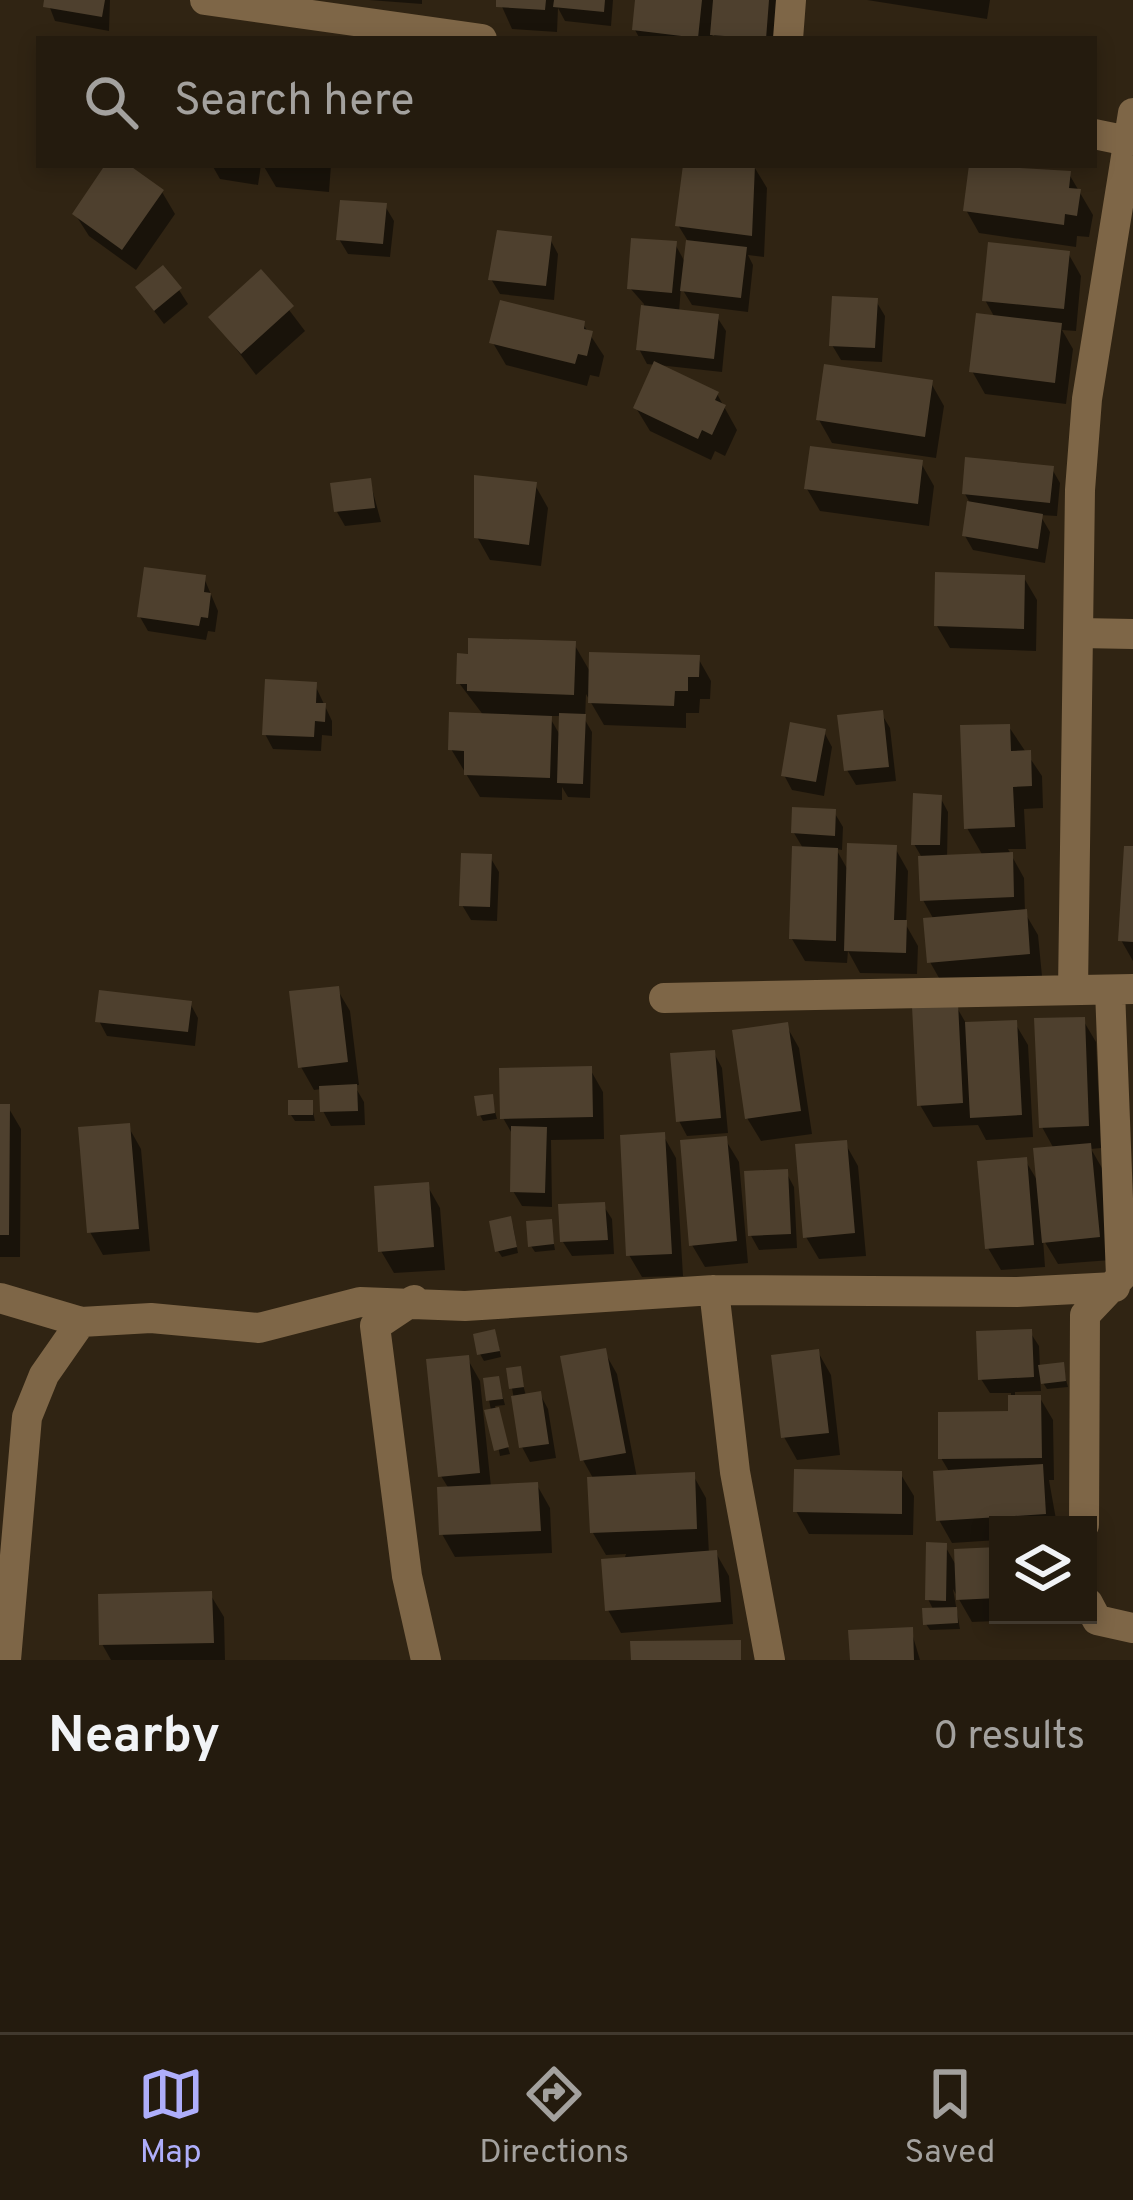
<!DOCTYPE html>
<html lang="en">
<head>
<meta charset="utf-8">
<style>
  body { margin:0; font-family:Overpass,sans-serif; background:#30281c; color:#f1f3f6 }
  .controls { position:absolute; right:36px; bottom:36px; display:grid; overflow:hidden; border-radius:0px; box-shadow:0 6px 18px #0003 }
  .controls button { width:108px; height:108px; display:grid; place-items:center; padding:0; border:0; border-bottom:3px solid #41392e; background:#241b0e; color:#f1f3f6; font:60px sans-serif }
  .list { margin:0; padding:0; list-style:none }
  h2 { display:flex; justify-content:space-between; align-items:center; height:156px; margin:0; padding:0 48px; font-size:51px }
  h2 small { font-size:39px; font-weight:400; color:#a3a19e }
  .icon { flex:none; width:66px; height:66px; fill:none; stroke:currentColor; stroke-width:2; stroke-linecap:round; stroke-linejoin:round }
  .map { position:relative; flex:none; width:1133px; height:1660px; overflow:hidden }
  .search { position:absolute; background:#241b0e; box-shadow:0 6px 18px #0003; left:36px; right:36px; top:36px; height:132px; display:flex; align-items:center; gap:30px; box-sizing:border-box; padding:0 42px; border-radius:0px; color:#a3a19e; font-size:45px }
  .sheet { height:372px; background:#241b0e }
  nav { display:flex; justify-content:space-around; align-items:center; box-sizing:border-box; height:168px; border-top:3px solid #41392e; background:#241b0e; font-size:33px; color:#a3a19e }
  nav a { display:grid; justify-items:center; gap:6px }
  nav .on { color:#aeaefb }
  .map>svg:first-child { display:block }
  .shadow { fill:#0007; fill-rule:evenodd }
  .building { fill:#4e402e }
  .lines { fill:none; stroke-linecap:round; stroke-linejoin:round }
  .minor { stroke:#7e6647; stroke-width:30 }
</style>
</head>
<body>
<div class="map">
<svg width="1133" height="1660" viewBox="0 0 1133 1660">
  <rect width="100%" height="100%" fill="#302413"/>
  <!-- shadow -->
  <path class="shadow" d="M 47,0 L 110,0 L 109,31 L 55,21 Z
    M 369,0 L 422,0 L 422,4 Z
    M 499,0 L 613,0 L 611,26 L 565,21 L 558,8 L 557,32 L 512,29 Z
    M 638,0 L 782,0 L 779,39 L 716,39 L 713,33 L 712,39 L 640,39 L 635,30 Z
    M 867,0 L 990,0 L 987,19 Z
    M 109,165 L 124,165 L 162,192 L 175,214 L 136,270 L 89,236 L 75,214 Z
    M 212,165 L 261,165 L 258,185 L 220,179 Z
    M 263,165 L 331,165 L 329,192 L 276,187 Z
    M 686,165 L 753,165 L 767,188 L 764,257 L 748,255 L 753,265 L 748,312 L 692,305 L 681,287 L 679,312 L 717,317 L 726,331 L 722,372 L 658,365 L 717,394 L 737,430 L 725,456 L 715,451 L 711,460 L 650,431 L 636,408 L 656,365 L 647,364 L 639,349 L 644,304 L 630,288 L 675,244 L 686,264 L 689,243 L 678,225 Z
    M 972,165 L 1069,174 L 1093,215 L 1089,237 L 1077,236 L 1076,247 L 979,233 L 966,210 Z
    M 385,206 L 394,221 L 390,257 L 348,254 L 339,239 Z
    M 550,239 L 558,254 L 554,300 L 500,294 L 491,279 Z
    M 1068,253 L 1081,276 L 1076,331 L 1062,330 L 1073,349 L 1066,404 L 985,394 L 972,371 L 995,318 L 985,300 Z
    M 261,273 L 305,331 L 256,375 L 212,317 Z
    M 179,290 L 188,304 L 164,324 L 148,303 Z
    M 876,301 L 885,316 L 882,362 L 841,360 L 832,345 Z
    M 583,324 L 604,356 L 599,377 L 590,375 L 587,386 L 506,365 L 493,343 Z
    M 931,383 L 944,406 L 936,458 L 832,443 L 819,420 Z
    M 921,463 L 934,486 L 929,526 L 820,511 L 807,489 Z
    M 1052,469 L 1060,483 L 1057,516 L 1040,515 L 1050,532 L 1045,563 L 973,550 L 965,536 L 970,503 L 965,494 Z
    M 370,481 L 381,522 L 345,526 L 337,512 Z
    M 535,485 L 548,508 L 541,566 L 490,560 L 477,537 Z
    M 204,578 L 218,611 L 215,632 L 208,631 L 206,640 L 148,631 L 140,617 Z
    M 1024,578 L 1037,600 L 1036,651 L 950,648 L 937,626 Z
    M 574,644 L 592,675 L 698,658 L 711,681 L 710,699 L 700,699 L 699,713 L 686,713 L 686,728 L 604,725 L 586,694 L 585,720 L 592,732 L 590,798 L 568,797 L 562,787 L 562,800 L 480,797 L 451,749 L 484,716 L 459,683 ZM 549,716 L 562,716 L 561,737 Z
    M 315,685 L 332,721 L 332,736 L 322,735 L 321,751 L 273,749 L 265,734 Z
    M 881,713 L 890,728 L 896,781 L 856,785 L 847,770 Z
    M 1009,727 L 1042,776 L 1043,808 L 1024,809 L 1026,849 L 1008,849 L 1024,878 L 1025,913 L 1038,935 L 1042,976 L 943,985 L 930,962 L 934,920 L 923,900 L 921,856 L 914,844 L 940,797 L 948,812 L 947,858 L 983,856 L 967,828 Z
    M 824,732 L 832,747 L 824,796 L 792,790 L 784,775 Z
    M 834,812 L 843,827 L 842,850 L 836,849 L 849,872 L 895,848 L 908,871 L 906,925 L 918,946 L 917,974 L 860,973 L 848,951 L 847,963 L 805,961 L 792,939 L 804,850 L 794,833 Z
    M 1133,849 L 1133,961 L 1121,940 Z
    M 490,857 L 499,872 L 497,921 L 471,920 L 462,905 Z
    M 337,989 L 350,1011 L 359,1085 L 354,1085 L 364,1102 L 365,1125 L 331,1126 L 323,1111 L 322,1089 L 314,1090 L 301,1067 Z
    M 190,1003 L 198,1018 L 195,1046 L 107,1036 L 99,1021 Z
    M 956,1006 L 967,1025 L 1015,1023 L 1028,1045 L 1033,1137 L 986,1140 L 978,1125 L 933,1127 L 920,1105 Z
    M 1083,1020 L 1096,1042 L 1101,1148 L 1091,1149 L 1102,1168 L 1111,1260 L 1058,1264 L 1043,1239 L 1045,1267 L 1001,1270 L 988,1248 L 1025,1160 L 1040,1185 L 1054,1149 L 1042,1127 Z
    M 786,1025 L 799,1048 L 812,1134 L 761,1141 L 747,1118 Z
    M 714,1053 L 722,1068 L 728,1133 L 687,1136 L 679,1121 Z
    M 590,1069 L 603,1092 L 604,1139 L 551,1140 L 552,1207 L 522,1206 L 513,1191 L 514,1137 L 503,1118 Z
    M 491,1097 L 497,1119 L 483,1121 L 480,1115 Z
    M 311,1103 L 315,1121 L 295,1121 L 291,1115 Z
    M 0,1107 L 8,1107 L 21,1129 L 20,1257 L 0,1257 Z
    M 128,1126 L 141,1149 L 150,1251 L 103,1255 L 90,1232 Z
    M 663,1135 L 676,1158 L 683,1276 L 642,1277 L 629,1255 Z
    M 725,1139 L 739,1162 L 748,1263 L 705,1267 L 692,1245 Z
    M 845,1143 L 858,1166 L 866,1256 L 819,1259 L 806,1237 Z
    M 786,1172 L 794,1187 L 797,1248 L 759,1250 L 749,1232 Z
    M 427,1185 L 440,1208 L 445,1270 L 394,1273 L 381,1251 Z
    M 603,1205 L 612,1219 L 614,1254 L 572,1256 L 563,1242 Z
    M 550,1222 L 555,1250 L 535,1252 L 531,1246 Z
    M 513,1226 L 518,1253 L 502,1257 L 498,1251 Z
    M 1030,1332 L 1039,1346 L 1040,1368 L 1062,1365 L 1068,1387 L 1047,1389 L 1040,1378 L 1041,1391 L 1015,1392 L 1015,1398 L 1040,1398 L 1053,1420 L 1054,1480 L 1049,1480 L 1057,1525 L 998,1525 L 998,1540 L 952,1543 L 939,1520 L 950,1473 L 941,1458 L 1011,1414 L 1011,1393 L 990,1393 L 981,1379 Z
    M 497,1339 L 501,1357 L 484,1361 L 480,1354 Z
    M 604,1351 L 617,1374 L 637,1478 L 693,1475 L 706,1498 L 709,1554 L 716,1553 L 729,1576 L 733,1624 L 621,1633 L 608,1610 L 626,1554 L 606,1555 L 593,1533 L 594,1480 L 583,1460 Z
    M 818,1352 L 831,1375 L 840,1455 L 797,1460 L 784,1437 Z
    M 467,1358 L 480,1381 L 491,1487 L 537,1485 L 550,1508 L 552,1553 L 455,1557 L 442,1534 L 449,1489 L 441,1476 Z
    M 519,1369 L 526,1396 L 540,1394 L 548,1409 L 556,1458 L 530,1462 L 522,1447 L 512,1388 Z
    M 498,1379 L 505,1405 L 495,1406 L 510,1454 L 500,1456 L 489,1400 Z
    M 900,1473 L 914,1496 L 913,1535 L 809,1534 L 796,1511 Z
    M 945,1546 L 957,1567 L 998,1550 L 998,1615 L 1064,1618 L 972,1622 L 953,1589 L 960,1629 L 930,1630 L 926,1624 L 934,1611 L 928,1599 Z
    M 210,1594 L 224,1617 L 225,1660 L 111,1660 L 102,1644 Z
    M 911,1630 L 920,1660 L 853,1660 Z"/>
  <!-- building -->
  <path class="building" d="M 44,0 L 105,0 L 102,17 L 43,7 Z
    M 496,0 L 546,0 L 545,10 L 496,7 Z
    M 554,0 L 605,0 L 604,12 L 553,7 Z
    M 635,0 L 702,0 L 698,38 L 632,30 Z
    M 713,0 L 769,0 L 766,39 L 710,35 Z
    M 105,165 L 129,165 L 164,190 L 122,250 L 72,214 Z
    M 683,165 L 755,165 L 752,236 L 675,226 Z
    M 969,165 L 1071,171 L 1069,188 L 1081,189 L 1077,216 L 1065,214 L 1064,225 L 963,211 Z
    M 340,200 L 387,203 L 383,244 L 336,240 Z
    M 497,230 L 552,236 L 546,286 L 488,280 Z
    M 631,238 L 677,241 L 672,293 L 627,289 Z
    M 686,240 L 747,247 L 741,298 L 680,291 Z
    M 988,242 L 1070,251 L 1064,309 L 982,301 Z
    M 163,265 L 182,288 L 154,311 L 135,287 Z
    M 261,269 L 294,306 L 241,354 L 208,317 Z
    M 832,296 L 878,298 L 875,348 L 829,346 Z
    M 500,300 L 585,321 L 584,329 L 593,331 L 587,356 L 578,354 L 575,364 L 489,343 Z
    M 641,305 L 719,314 L 714,359 L 636,350 Z
    M 976,313 L 1062,323 L 1055,383 L 969,372 Z
    M 654,361 L 719,392 L 715,400 L 726,405 L 712,435 L 702,430 L 698,439 L 633,408 Z
    M 824,364 L 933,380 L 925,437 L 816,420 Z
    M 810,446 L 923,460 L 918,504 L 804,489 Z
    M 965,457 L 1054,466 L 1050,503 L 962,494 Z
    M 474,475 L 537,482 L 529,545 L 474,538 Z
    M 371,478 L 375,508 L 334,512 L 330,483 Z
    M 967,501 L 1043,514 L 1038,549 L 962,536 Z
    M 144,567 L 206,575 L 204,592 L 211,593 L 208,618 L 201,617 L 199,626 L 137,617 Z
    M 935,572 L 1025,575 L 1024,629 L 934,626 Z
    M 468,638 L 576,641 L 574,695 L 467,691 L 467,684 L 456,684 L 457,653 L 468,654 Z
    M 589,652 L 700,655 L 699,677 L 688,677 L 688,691 L 675,691 L 674,706 L 588,703 Z
    M 265,679 L 317,682 L 316,703 L 326,703 L 325,722 L 315,721 L 314,737 L 262,735 Z
    M 883,710 L 889,767 L 844,771 L 837,715 Z
    M 449,712 L 552,716 L 550,778 L 464,775 L 464,751 L 448,750 Z
    M 559,713 L 586,714 L 583,784 L 557,783 Z
    M 790,722 L 826,729 L 816,782 L 781,776 Z
    M 1010,724 L 1011,751 L 1031,750 L 1032,786 L 1013,787 L 1015,827 L 964,829 L 960,725 Z
    M 913,793 L 942,795 L 940,845 L 911,845 Z
    M 792,807 L 836,809 L 835,836 L 791,833 Z
    M 847,843 L 897,845 L 894,920 L 907,920 L 906,953 L 844,951 Z
    M 792,846 L 838,848 L 836,941 L 789,939 Z
    M 1124,846 L 1133,846 L 1133,942 L 1118,941 Z
    M 1013,852 L 1014,897 L 920,901 L 918,856 Z
    M 461,853 L 492,854 L 490,907 L 459,906 Z
    M 1027,909 L 1030,954 L 927,963 L 923,918 Z
    M 339,986 L 348,1062 L 298,1068 L 289,991 Z
    M 99,990 L 192,1001 L 188,1032 L 95,1022 Z
    M 958,1003 L 963,1103 L 917,1106 L 912,1006 Z
    M 1085,1017 L 1089,1126 L 1039,1128 L 1034,1018 Z
    M 1017,1020 L 1022,1115 L 970,1118 L 965,1022 Z
    M 788,1022 L 801,1111 L 745,1119 L 732,1030 Z
    M 715,1050 L 721,1118 L 676,1122 L 670,1053 Z
    M 592,1066 L 593,1117 L 500,1119 L 499,1068 Z
    M 357,1084 L 358,1111 L 320,1112 L 319,1086 Z
    M 493,1094 L 495,1113 L 477,1116 L 474,1096 Z
    M 288,1100 L 313,1100 L 313,1115 L 288,1115 Z
    M 0,1104 L 10,1104 L 9,1235 L 0,1235 Z
    M 130,1123 L 139,1229 L 87,1233 L 78,1127 Z
    M 511,1126 L 547,1127 L 545,1193 L 510,1192 Z
    M 665,1132 L 672,1254 L 626,1256 L 620,1135 Z
    M 727,1136 L 737,1241 L 689,1246 L 680,1140 Z
    M 847,1140 L 855,1233 L 803,1238 L 795,1144 Z
    M 1091,1143 L 1100,1237 L 1042,1243 L 1033,1148 Z
    M 1027,1157 L 1034,1245 L 985,1249 L 977,1161 Z
    M 788,1169 L 791,1234 L 748,1236 L 744,1171 Z
    M 429,1182 L 434,1247 L 378,1252 L 374,1186 Z
    M 605,1202 L 608,1240 L 560,1242 L 558,1204 Z
    M 511,1216 L 517,1247 L 495,1252 L 489,1221 Z
    M 552,1219 L 554,1244 L 528,1247 L 526,1221 Z
    M 495,1329 L 500,1351 L 477,1355 L 473,1334 Z
    M 1032,1329 L 1034,1377 L 978,1380 L 976,1331 Z
    M 606,1348 L 626,1453 L 580,1461 L 560,1356 Z
    M 819,1349 L 829,1433 L 781,1438 L 771,1355 Z
    M 469,1355 L 480,1473 L 438,1477 L 426,1359 Z
    M 1064,1362 L 1066,1381 L 1041,1384 L 1038,1365 Z
    M 521,1366 L 524,1387 L 509,1389 L 506,1368 Z
    M 499,1376 L 503,1399 L 486,1401 L 483,1378 Z
    M 541,1391 L 549,1444 L 519,1448 L 511,1396 Z
    M 1008,1395 L 1041,1395 L 1042,1458 L 938,1459 L 938,1412 L 1008,1411 Z
    M 499,1407 L 509,1447 L 494,1451 L 484,1410 Z
    M 1043,1464 L 1046,1514 L 936,1521 L 933,1471 Z
    M 794,1469 L 902,1471 L 902,1514 L 793,1512 Z
    M 695,1472 L 697,1529 L 590,1533 L 587,1477 Z
    M 538,1482 L 541,1531 L 439,1535 L 437,1487 Z
    M 926,1542 L 947,1543 L 946,1601 L 925,1600 Z
    M 998,1547 L 998,1598 L 956,1600 L 954,1549 Z
    M 717,1550 L 721,1602 L 605,1611 L 601,1559 Z
    M 212,1591 L 214,1643 L 99,1645 L 98,1594 Z
    M 957,1607 L 958,1623 L 923,1625 L 922,1608 Z
    M 913,1627 L 914,1660 L 850,1660 L 848,1630 Z
    M 741,1640 L 741,1660 L 631,1660 L 630,1641 Z"/>
  <g class="lines">
    <!-- minor -->
    <path class="minor" d="M 205,0 L 482,39
      M 788,39 L 791,0
      M 1094,134 L 1128,141
      M 1080,633 L 1133,634
      M 1073,990 L 1080,490 L 1087,399 L 1133,113
      M 664,998 L 1133,989
      M 714,1290 L 735,1472 L 770,1660
      M 0,1298 L 81,1322 L 151,1318 L 259,1328 L 360,1302 L 465,1306 L 714,1290 L 1017,1292 L 1115,1287
      M 414,1300 L 375,1326 L 407,1576 L 426,1660
      M 1084,1525 L 1085,1315 L 1121,1277 L 1110,990
      M 1088,1603 L 1097,1620 L 1133,1628
      M 6,1660 L 27,1417 L 44,1375 L 81,1322"/>
  </g>
</svg>
<div class="controls">
<button><svg class="icon" aria-label="layers" viewBox="0 0 24 24"><path d="M12 4l9 5-9 5-9-5zM3 14l9 5 9-5"/></svg></button>
</div>
<div class="search"><svg class="icon" aria-label="search" viewBox="0 0 24 24"><circle cx="10" cy="10" r="6"/><path d="M15 15l6 6"/></svg>Search here</div>
</div>
<section class="sheet">
<h2>Nearby<small>0 results</small></h2>
<ul class="list">
</ul>
</section>
<nav>
<a class="on"><svg class="icon" aria-label="map" viewBox="0 0 24 24"><path d="M3 6l6-2 6 2 6-2v14l-6 2-6-2-6 2zM9 4v14M15 6v14"/></svg>Map</a>
<a><svg class="icon" aria-label="directions" viewBox="0 0 24 24"><path d="M12 3l9 9-9 9-9-9zM9 14v-3h6M13 9l2 2-2 2"/></svg>Directions</a>
<a><svg class="icon" aria-label="saved" viewBox="0 0 24 24"><path d="M7 4h10v16l-5-4-5 4z"/></svg>Saved</a>
</nav>
</body>
</html>
